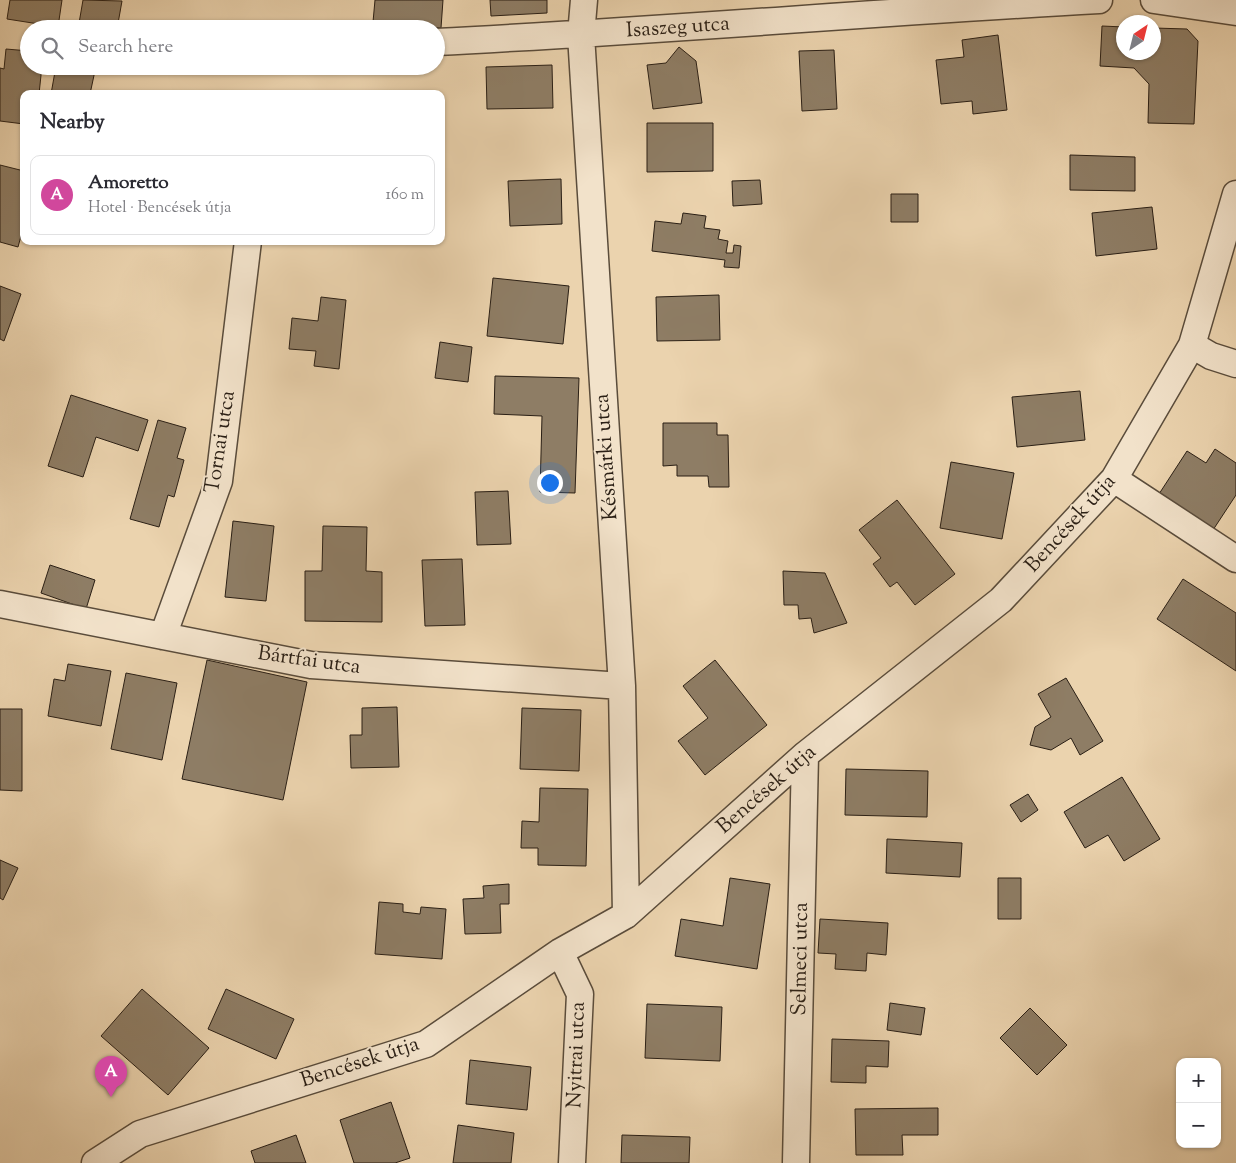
<!DOCTYPE html>
<html lang="en">
<head>
<meta charset="utf-8">
<style>
  body { margin:0; font-family:"Sorts Mill Goudy",serif; background:#f2f2f3; color:#2b2b33 }
  .controls { position:absolute; right:15px; bottom:15px; display:grid; overflow:hidden; border-radius:10px; box-shadow:0 1px 4px #0004 }
  .controls button { width:45px; height:45px; display:grid; place-items:center; padding:0; border:0; border-bottom:1px solid #e1e1e2; background:#fff; color:#2b2b33; font:25px sans-serif }
  .compass { position:absolute; left:1116px; top:15px; width:45px; height:45px; border-radius:50%; background:#fff; box-shadow:0 1px 4px #0004; rotate:35deg }
  .you { position:absolute; left:549px; top:482px; width:18px; height:18px; margin:-12px; border:4px solid #fff; border-radius:50%; background:#1a73e8; box-shadow:0 0 0 8px #1a73e833 }
  .badge { display:grid; place-items:center; width:32px; height:32px; border-radius:50%; background:#7c3aed; color:#fff; font-size:16px; font-weight:700 }
  .pin { position:absolute; translate:-50% -41px; filter:drop-shadow(0 1px 2px #0008) }
  .pin::after { content:''; position:absolute; top:26px; width:18px; height:15px; background:inherit; clip-path:polygon(0 0,100% 0,50% 100%) }
  .list { margin:0; padding:0; list-style:none }
  h2 { display:flex; justify-content:space-between; align-items:center; height:65px; margin:0; padding:0 20px; font-size:21px }
  h2 small { font-size:16px; font-weight:400; color:#7c7c81 }
  .list li { display:grid; grid-template-columns:32px 1fr auto; gap:15px; align-items:center; box-sizing:border-box; height:80px; margin:0 10px 10px; padding:0 10px; border:1px solid #e1e1e2; border-radius:10px }
  .list b { display:block; font-size:19px; white-space:nowrap }
  .list p { margin:0; font-size:16px; white-space:nowrap; color:#7c7c81 }
  .list em { font-size:16px; font-style:normal; color:#7c7c81 }
  .icon { flex:none; width:28px; height:28px; fill:none; stroke:currentColor; stroke-width:2; stroke-linecap:round; stroke-linejoin:round }
  .map { position:relative; flex:none; width:1236px; height:1163px; overflow:hidden }
  .search { position:absolute; background:#fff; box-shadow:0 1px 4px #0004; left:20px; top:20px; width:425px; height:55px; display:flex; align-items:center; gap:12px; box-sizing:border-box; padding:0 18px; border-radius:28px; color:#7c7c81; font-size:19px }
  .panel { position:absolute; background:#fff; box-shadow:0 1px 4px #0004; left:20px; top:90px; width:425px; height:155px; border-radius:10px }
  .map>svg:first-child { display:block }
  .building { fill:#8e7d65; stroke:#2a1f15 }
  .lines { fill:none; stroke-linecap:round; stroke-linejoin:round }
  .minor-casing { stroke:#5a4c3b; stroke-width:29 }
  .minor { stroke:#f2e2ca; stroke-width:26 }
  .labels { text-anchor:middle; dominant-baseline:central; stroke-width:4; stroke-linejoin:round; paint-order:stroke }
  .street-label { font-size:21px; fill:#2a1f15; stroke:#f2e2ca }
</style>
</head>
<body>
<div class="map">
<svg width="1236" height="1163" viewBox="0 0 1236 1163">
  <rect width="100%" height="100%" fill="#ebd3ae"/>
  <filter id="stains"><feTurbulence type="fractalNoise" baseFrequency=".004" numOctaves="4"/><feColorMatrix values="0 0 0 0 .2 0 0 0 0 .09 0 0 0 0 .02 0 0 0 .5 -.17"/></filter>
  <radialGradient id="worn" r=".72"><stop offset=".6" stop-color="#630" stop-opacity="0"/><stop offset="1" stop-color="#630" stop-opacity=".3"/></radialGradient>
  <!-- building -->
  <path class="building" d="M 10,0 L 62,0 L 58,27 L 7,19 Z
    M 83,0 L 122,1 L 117,29 L 78,29 Z
    M 375,0 L 443,0 L 441,28 L 373,22 Z
    M 490,0 L 547,0 L 547,13 L 491,16 Z
    M 1102,26 L 1124,27 L 1124,52 L 1154,52 L 1154,28 L 1187,29 L 1198,41 L 1194,124 L 1148,123 L 1149,84 L 1134,68 L 1100,66 Z
    M 998,35 L 1007,110 L 973,114 L 972,101 L 941,104 L 936,60 L 964,57 L 962,40 Z
    M 679,47 L 696,61 L 702,103 L 653,109 L 647,65 L 666,63 Z
    M 6,49 L 29,51 L 29,66 L 42,66 L 39,94 L 24,94 L 24,124 L 0,121 L 0,68 L 4,69 Z
    M 834,50 L 837,109 L 802,111 L 799,51 Z
    M 552,65 L 553,108 L 487,109 L 486,67 Z
    M 56,66 L 96,66 L 90,94 L 76,92 L 76,94 L 51,94 Z
    M 647,123 L 713,123 L 713,171 L 647,172 Z
    M 1070,155 L 1135,157 L 1135,191 L 1070,190 Z
    M 0,165 L 24,171 L 24,225 L 18,247 L 0,242 Z
    M 561,179 L 562,224 L 510,226 L 508,181 Z
    M 760,180 L 762,204 L 733,206 L 732,181 Z
    M 891,194 L 918,194 L 918,222 L 891,222 Z
    M 1152,207 L 1157,249 L 1096,256 L 1092,213 Z
    M 683,213 L 706,216 L 704,228 L 720,230 L 718,239 L 728,241 L 726,253 L 733,253 L 734,245 L 741,246 L 739,268 L 724,267 L 725,260 L 652,251 L 655,221 L 681,224 Z
    M 493,278 L 569,286 L 563,344 L 487,336 Z
    M 0,286 L 21,294 L 4,341 L 0,339 Z
    M 719,295 L 720,340 L 657,341 L 656,297 Z
    M 321,297 L 346,300 L 339,369 L 314,366 L 316,351 L 289,349 L 292,318 L 318,321 Z
    M 440,342 L 472,347 L 468,382 L 435,378 Z
    M 495,376 L 579,378 L 575,493 L 540,492 L 542,416 L 494,414 Z
    M 1080,391 L 1085,440 L 1017,447 L 1012,397 Z
    M 71,395 L 148,420 L 138,451 L 96,437 L 83,477 L 48,466 Z
    M 158,420 L 186,428 L 177,458 L 184,460 L 174,497 L 168,495 L 159,527 L 130,519 Z
    M 663,423 L 717,423 L 717,435 L 728,435 L 729,487 L 709,487 L 708,476 L 677,476 L 677,465 L 663,466 Z
    M 1215,449 L 1236,463 L 1236,495 L 1213,530 L 1159,494 L 1187,451 L 1206,463 Z
    M 951,462 L 1014,473 L 1002,539 L 940,528 Z
    M 508,491 L 511,544 L 477,545 L 475,492 Z
    M 897,500 L 955,574 L 915,605 L 897,582 L 890,587 L 873,564 L 881,558 L 859,530 Z
    M 233,521 L 274,526 L 266,601 L 225,597 Z
    M 323,526 L 367,527 L 366,571 L 382,572 L 382,622 L 305,621 L 305,571 L 322,571 Z
    M 462,559 L 465,625 L 425,626 L 422,560 Z
    M 50,565 L 95,580 L 86,609 L 41,593 Z
    M 783,571 L 825,573 L 847,623 L 814,633 L 811,618 L 799,619 L 798,605 L 784,605 Z
    M 1183,579 L 1236,613 L 1236,671 L 1157,619 Z
    M 207,660 L 307,682 L 283,800 L 182,779 Z
    M 715,660 L 767,725 L 705,775 L 678,741 L 708,718 L 683,686 Z
    M 68,664 L 111,671 L 101,726 L 48,716 L 54,679 L 65,681 Z
    M 126,673 L 177,683 L 162,760 L 111,749 Z
    M 1066,678 L 1103,741 L 1080,755 L 1071,738 L 1051,750 L 1030,745 L 1035,727 L 1051,717 L 1038,694 Z
    M 397,707 L 399,767 L 351,768 L 350,735 L 362,735 L 362,708 Z
    M 522,708 L 581,710 L 579,771 L 520,769 Z
    M 0,709 L 22,709 L 22,791 L 0,790 Z
    M 846,769 L 928,771 L 927,817 L 845,815 Z
    M 1122,777 L 1160,839 L 1124,861 L 1108,835 L 1085,848 L 1064,812 Z
    M 540,788 L 588,789 L 586,866 L 538,865 L 538,848 L 521,848 L 522,821 L 539,822 Z
    M 1028,794 L 1038,810 L 1021,822 L 1010,805 Z
    M 887,839 L 962,843 L 960,877 L 886,873 Z
    M 0,860 L 18,868 L 3,900 L 0,898 Z
    M 730,878 L 770,884 L 757,969 L 675,956 L 681,919 L 723,926 Z
    M 998,878 L 1021,878 L 1021,919 L 998,919 Z
    M 509,884 L 509,904 L 500,904 L 501,933 L 465,934 L 463,899 L 484,898 L 483,886 Z
    M 379,902 L 403,904 L 403,912 L 420,914 L 421,907 L 446,909 L 442,959 L 375,954 Z
    M 820,919 L 888,923 L 886,955 L 867,953 L 866,971 L 835,969 L 836,954 L 818,953 Z
    M 142,989 L 209,1048 L 168,1095 L 101,1036 Z
    M 226,989 L 294,1019 L 276,1059 L 208,1029 Z
    M 890,1003 L 925,1008 L 921,1035 L 887,1030 Z
    M 647,1004 L 722,1007 L 720,1061 L 645,1058 Z
    M 1030,1008 L 1067,1045 L 1037,1075 L 1000,1038 Z
    M 832,1039 L 889,1041 L 888,1067 L 866,1066 L 866,1083 L 831,1082 Z
    M 470,1060 L 531,1067 L 527,1110 L 466,1104 Z
    M 391,1102 L 410,1158 L 395,1163 L 354,1163 L 340,1120 Z
    M 938,1108 L 938,1135 L 902,1135 L 903,1155 L 856,1155 L 855,1109 Z
    M 458,1125 L 514,1133 L 511,1163 L 453,1163 Z
    M 296,1135 L 306,1163 L 255,1163 L 251,1151 Z
    M 622,1135 L 690,1137 L 689,1163 L 621,1163 Z"/>
  <g class="lines">
    <!-- minor casing -->
    <g class="minor-casing">
      <path id="minor" d="M 584,0 L 581,35 L 622,686 L 626,915
        M 1154,0 L 1236,12
        M 436,42 C 657,31 878,12 1099,0
        M 1192,345 L 1211,356 L 1236,364
        M 1114,479 L 1236,559
        M 0,604 L 311,665 L 622,686
        M 163,636 L 219,481 L 248,241
        M 560,952 L 580,994 L 572,1163
        M 95,1163 L 140,1134 L 426,1044 L 560,952 L 626,915 L 805,755 L 1001,600 L 1114,479 L 1192,345 L 1236,194
        M 796,1163 L 805,755"/>
    </g>
    <!-- minor -->
    <use href="#minor" class="minor"/>
  </g>
  <g class="labels">
    <!-- street labels -->
    <g class="street-label">
      <text transform="translate(678 28) rotate(-4)">Isaszeg utca</text>
      <text transform="translate(221 442) rotate(-81)">Tornai utca</text>
      <text transform="translate(607 457) rotate(-94)">Késmárki utca</text>
      <text transform="translate(1071 524) rotate(-48)">Bencések útja</text>
      <text transform="translate(309 661) rotate(8)">Bártfai utca</text>
      <text transform="translate(767 790) rotate(-41)">Bencések útja</text>
      <text transform="translate(801 959) rotate(-89)">Selmeci utca</text>
      <text transform="translate(577 1055) rotate(-88)">Nyitrai utca</text>
      <text transform="translate(360 1063) rotate(-18)">Bencések útja</text>
    </g>
  </g>
  <rect width="100%" height="100%" filter="url(#stains)"/>
  <rect width="100%" height="100%" fill="url(#worn)"/>
</svg>
<div class="controls">
<button>+</button>
<button>−</button>
</div>
<svg class="compass" viewBox="-18 -18 36 36"><path d="M0-13l5 13h-10z" fill="#e53935"/><path d="M0 13l5-13h-10z" fill="#7c7c81"/></svg>
<div class="you"></div>
<div class="pin badge" style="left:111px;top:1097px;background:#d1479c">A</div>
<div class="search"><svg class="icon" aria-label="search" viewBox="0 0 24 24"><circle cx="10" cy="10" r="6"/><path d="M15 15l6 6"/></svg>Search here</div>
<section class="panel">
<h2>Nearby<small></small></h2>
<ul class="list">
<li><span class="badge" style="background:#d1479c">A</span><div><b>Amoretto</b><p>Hotel · Bencések útja</p></div><em>160 m</em></li>
</ul>
</section>
</div>
</body>
</html>
